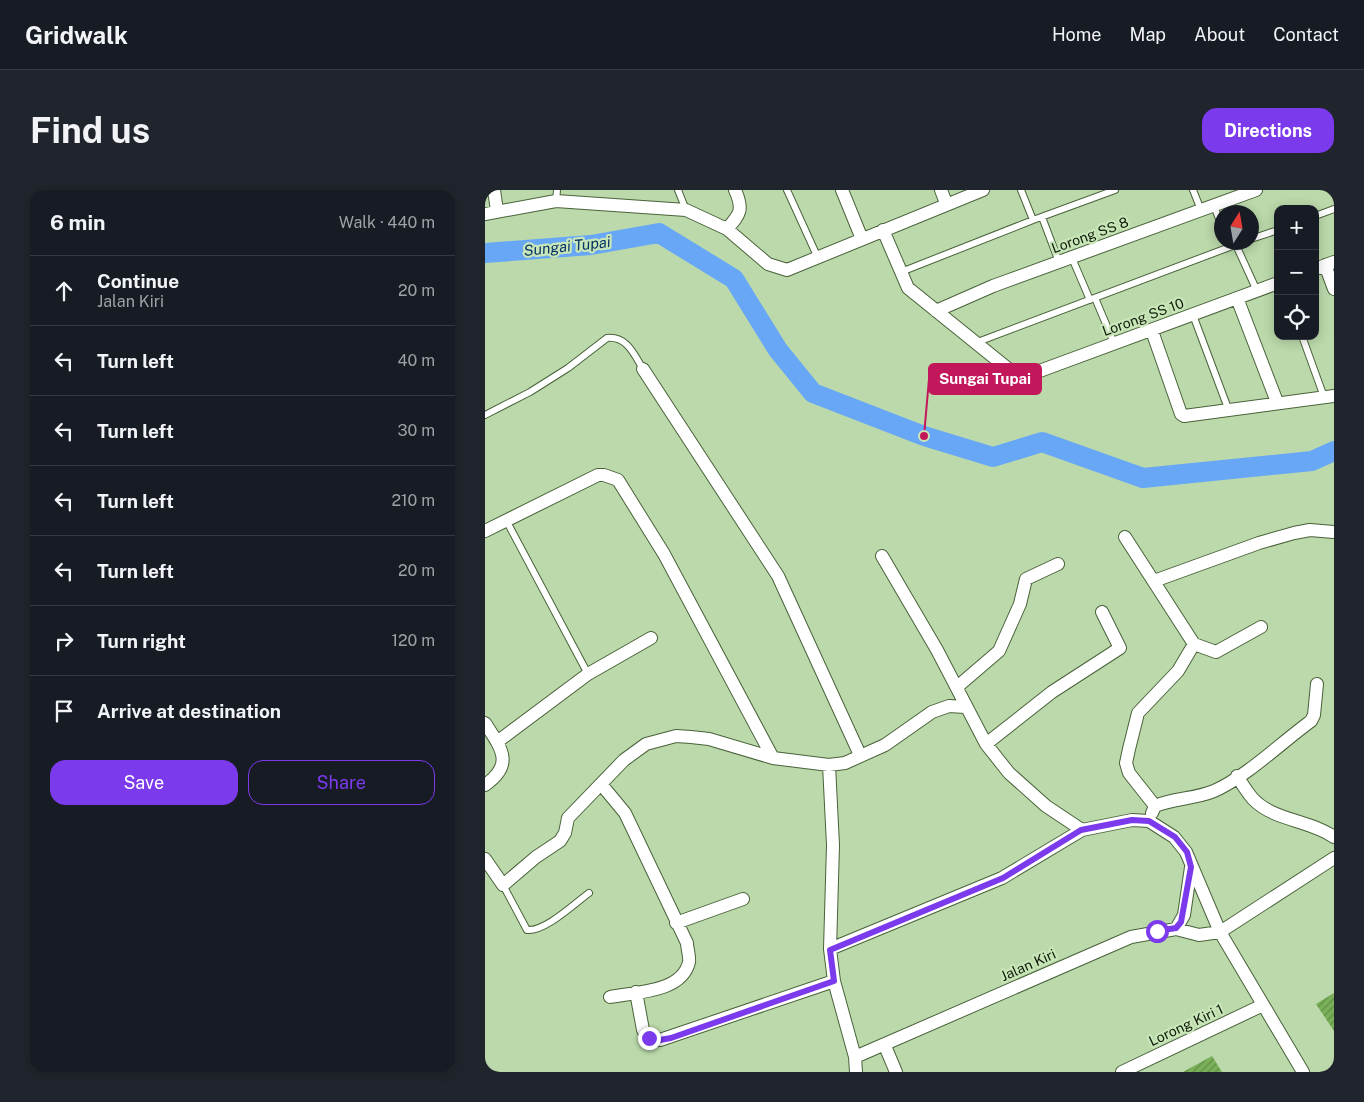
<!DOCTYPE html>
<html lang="en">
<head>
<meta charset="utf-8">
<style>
  body { margin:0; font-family:"Public Sans",sans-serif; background:#20242c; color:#f1f3f6 }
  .controls { position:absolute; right:15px; top:15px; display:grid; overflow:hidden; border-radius:10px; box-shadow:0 2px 12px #0003 }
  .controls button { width:45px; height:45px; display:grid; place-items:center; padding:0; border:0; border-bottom:1px solid #363941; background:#171b24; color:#f1f3f6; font:25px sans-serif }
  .compass { position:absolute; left:729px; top:15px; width:45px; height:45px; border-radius:50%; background:#171b24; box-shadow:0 2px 12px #0003; rotate:11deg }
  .stop { position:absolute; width:15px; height:15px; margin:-11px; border:4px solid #7c3aed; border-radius:50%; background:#fff }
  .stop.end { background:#7c3aed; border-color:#fff; box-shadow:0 1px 5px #0008 }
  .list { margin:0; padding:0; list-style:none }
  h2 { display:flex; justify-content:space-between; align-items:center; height:65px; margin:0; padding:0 20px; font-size:21px }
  h2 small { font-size:16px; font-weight:400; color:#9ea1a6 }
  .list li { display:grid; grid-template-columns:32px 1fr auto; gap:15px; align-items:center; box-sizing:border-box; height:70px; padding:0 20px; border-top:1px solid #363941 }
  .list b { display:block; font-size:19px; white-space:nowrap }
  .list p { margin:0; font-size:16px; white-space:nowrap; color:#9ea1a6 }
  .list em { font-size:16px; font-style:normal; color:#9ea1a6 }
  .actions { display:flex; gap:10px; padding:15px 20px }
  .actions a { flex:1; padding:11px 0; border:1px solid #7c3aed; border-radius:15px; text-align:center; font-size:18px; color:#7c3aed }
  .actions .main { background:#7c3aed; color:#fff }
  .icon { flex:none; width:28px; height:28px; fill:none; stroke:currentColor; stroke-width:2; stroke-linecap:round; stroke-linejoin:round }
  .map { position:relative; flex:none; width:849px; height:882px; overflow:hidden; border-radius:15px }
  header { display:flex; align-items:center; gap:30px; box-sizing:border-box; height:70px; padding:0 25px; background:#171b24; border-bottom:1px solid #363941 }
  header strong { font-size:24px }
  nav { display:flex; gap:28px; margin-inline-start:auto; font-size:18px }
  .intro { display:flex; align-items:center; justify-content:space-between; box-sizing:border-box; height:120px; padding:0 30px }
  h1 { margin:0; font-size:35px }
  .button { padding:12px 22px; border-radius:15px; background:#7c3aed; color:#fff; font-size:18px; font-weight:700 }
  main { display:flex; gap:30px; padding:0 30px }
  aside { flex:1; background:#171b24; border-radius:15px; box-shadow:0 2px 12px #0003 }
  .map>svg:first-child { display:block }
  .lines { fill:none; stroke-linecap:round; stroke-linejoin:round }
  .river { stroke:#68a7f6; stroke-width:20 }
  .building { fill:url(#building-hatch) }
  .lane-casing { stroke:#49623a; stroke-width:8 }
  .street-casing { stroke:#49623a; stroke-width:14 }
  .lane { stroke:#fff; stroke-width:6 }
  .street { stroke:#fff; stroke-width:12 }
  .route { stroke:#7c3aed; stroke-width:6 }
  .labels { text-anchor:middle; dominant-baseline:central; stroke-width:4.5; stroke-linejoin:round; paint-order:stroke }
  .street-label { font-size:14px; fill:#101a0a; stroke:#c8e6b8 }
  .water-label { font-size:15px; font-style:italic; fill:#073465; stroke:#c8e6b8 }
  .leader { fill:none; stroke:#c2185b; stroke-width:2 }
  .callout-dot { fill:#c2185b; stroke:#c8e6b8; stroke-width:2 }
  .callout { fill:#c2185b; stroke:#c2185b; stroke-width:2 }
  .callout-label { font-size:15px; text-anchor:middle; font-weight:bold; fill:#fff }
</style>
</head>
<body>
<header>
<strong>Gridwalk</strong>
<nav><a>Home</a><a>Map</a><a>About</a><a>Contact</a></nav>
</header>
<div class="intro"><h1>Find us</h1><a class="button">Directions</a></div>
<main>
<aside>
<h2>6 min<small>Walk · 440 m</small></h2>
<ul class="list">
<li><svg class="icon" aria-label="ahead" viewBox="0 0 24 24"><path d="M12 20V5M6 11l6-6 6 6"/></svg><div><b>Continue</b><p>Jalan Kiri</p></div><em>20 m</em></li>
<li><svg class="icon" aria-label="left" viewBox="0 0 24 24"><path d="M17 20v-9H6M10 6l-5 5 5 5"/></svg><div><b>Turn left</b></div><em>40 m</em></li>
<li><svg class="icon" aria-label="left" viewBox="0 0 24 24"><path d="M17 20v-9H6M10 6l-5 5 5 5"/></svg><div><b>Turn left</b></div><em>30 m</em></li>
<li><svg class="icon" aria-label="left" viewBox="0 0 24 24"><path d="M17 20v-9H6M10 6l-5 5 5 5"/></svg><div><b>Turn left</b></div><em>210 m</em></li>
<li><svg class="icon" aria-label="left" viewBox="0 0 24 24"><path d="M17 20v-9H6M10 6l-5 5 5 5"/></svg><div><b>Turn left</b></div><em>20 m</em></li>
<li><svg class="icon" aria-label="right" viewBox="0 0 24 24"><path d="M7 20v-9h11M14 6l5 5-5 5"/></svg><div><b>Turn right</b></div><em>120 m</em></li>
<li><svg class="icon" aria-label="arrive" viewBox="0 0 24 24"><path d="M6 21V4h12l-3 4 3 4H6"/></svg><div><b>Arrive at destination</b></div></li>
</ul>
<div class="actions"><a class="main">Save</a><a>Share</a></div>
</aside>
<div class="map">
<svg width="849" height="882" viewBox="0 0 849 882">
  <defs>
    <pattern id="building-hatch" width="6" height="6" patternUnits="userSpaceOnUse" patternTransform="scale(1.25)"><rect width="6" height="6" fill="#7ab058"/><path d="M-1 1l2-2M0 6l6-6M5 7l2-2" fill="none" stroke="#638e47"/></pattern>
  </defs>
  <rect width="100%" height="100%" fill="#bbd9ab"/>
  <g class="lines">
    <!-- river -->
    <path class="river" d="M 0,63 L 106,55 L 174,43 L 249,89 L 293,160 L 328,203 L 439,246 L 508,267 L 557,252 L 658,288 L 827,271 L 849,261"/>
  </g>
  <!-- building -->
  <path class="building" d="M 849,803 L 849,841 L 831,814 Z
    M 727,866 L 737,882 L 698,882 Z"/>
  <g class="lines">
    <!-- lane casing -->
    <g class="lane-casing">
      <path id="lane" d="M 193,0 L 201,20
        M 302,0 L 333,68
        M 536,0 L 548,30
        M 708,0 L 716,20
        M 71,11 L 72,0
        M 729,16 L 736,34
        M 830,26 L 849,19
        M 557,27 L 574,72
        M 766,49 L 793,40
        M 751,55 L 772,101
        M 587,68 L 605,110
        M 416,82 L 548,30 L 630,0
        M 610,108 L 629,153
        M 708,125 L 744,221
        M 817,146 L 839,207
        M 490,153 L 758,52
        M 0,225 L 45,202 L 83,178 L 122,148 C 142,146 149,164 158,179
        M 21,330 L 103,484
        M 18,695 L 42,740 C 60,742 90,713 104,703"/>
    </g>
    <!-- street casing -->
    <g class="street-casing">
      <path id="street" d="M 9,0 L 12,21
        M 357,0 L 377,49
        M 456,0 L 461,13
        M 0,24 L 71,11 L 201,20 L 242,39 L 283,74 L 302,80 L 498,0
        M 242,39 C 255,24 259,20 250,0
        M 398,40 L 423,98 L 532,186 L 541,186 L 793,93
        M 840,75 L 849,99
        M 830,79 L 849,72
        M 752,108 L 792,212
        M 451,121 L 508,96 L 771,0
        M 667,141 L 696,224 L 699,226 L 849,206
        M 158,179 L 293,386 L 375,565
        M 0,341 L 113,285 L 119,285 L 133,290 L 179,364 L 288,568
        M 640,347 L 709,454 L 693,481 L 653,523 L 644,559 L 641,573 L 644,583 L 670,616
        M 397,366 L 452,460 L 501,554 L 524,583 L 561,616 L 597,640
        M 669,391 L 774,353 L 809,343 L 825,340 L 849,342
        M 709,454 L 731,462 L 776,437
        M 472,497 L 514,461 L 535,414 L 541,389 L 573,374
        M 0,533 C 16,558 30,574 0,595
        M 12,552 L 103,484 L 166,448
        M 501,554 L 567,502 L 635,458 L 617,422
        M 344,575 L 348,655 L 345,759 L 349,791 L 370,867 L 371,882
        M 752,586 C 757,594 762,602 768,609 C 789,631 825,630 849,647
        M 116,594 L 140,623 L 202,753 C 202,758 205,767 204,772 C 197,803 149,802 125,807
        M 667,623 L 670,616 C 689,608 710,609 729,601 C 761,587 797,552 826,531 L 829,525 L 832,494
        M 0,669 L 18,695 L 51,667 L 75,651 L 80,643 L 83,628 L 139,570 L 161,554 L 191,546 L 206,547 L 224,549 L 288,568 L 344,575 L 360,573 L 400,555 L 447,522 L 464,516 L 480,517
        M 191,733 L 258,709
        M 691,739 L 699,725 L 706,677
        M 345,759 L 517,688 L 597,640 L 647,630 L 664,631 L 689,647 L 701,662 L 735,742 L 818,882
        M 151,802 L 158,840 L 164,848 L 175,850 L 349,791
        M 400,856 L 411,882
        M 370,867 L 646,747 L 691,739 L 714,745 L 735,742 L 849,668
        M 637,882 L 778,815"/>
    </g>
    <!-- lane -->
    <use href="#lane" class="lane"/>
    <!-- street -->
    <use href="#street" class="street"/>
  </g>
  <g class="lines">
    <!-- route -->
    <path class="route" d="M 164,848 L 175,850 L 186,848 L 349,791 L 345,760 L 518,688 L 596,640 L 647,630 L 664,631 L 690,647 L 702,662 L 706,677 L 696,732 L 691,738 L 672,741"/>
  </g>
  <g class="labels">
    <!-- street labels -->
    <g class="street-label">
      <text transform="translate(605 45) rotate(-20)">Lorong SS 8</text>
      <text transform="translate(658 127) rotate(-20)">Lorong SS 10</text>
      <text transform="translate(543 775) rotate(-24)">Jalan Kiri</text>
      <text transform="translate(701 835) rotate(-25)">Lorong Kiri 1</text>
    </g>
    <!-- water labels -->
    <g class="water-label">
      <text transform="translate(82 56) rotate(-6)">Sungai Tupai</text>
    </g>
  </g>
  <!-- callouts -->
  <path class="leader" d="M439 246L444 189"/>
  <circle class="callout-dot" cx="439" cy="246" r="5"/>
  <rect class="callout" x="444" y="174" width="112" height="30" rx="5"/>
  <g class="callout-label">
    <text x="500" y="194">Sungai Tupai</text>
  </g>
</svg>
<div class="controls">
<button>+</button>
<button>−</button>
<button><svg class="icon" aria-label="locate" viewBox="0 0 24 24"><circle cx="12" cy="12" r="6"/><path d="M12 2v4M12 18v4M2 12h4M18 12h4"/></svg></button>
</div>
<svg class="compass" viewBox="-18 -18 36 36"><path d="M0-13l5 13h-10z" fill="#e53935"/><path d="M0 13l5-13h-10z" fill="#9ea1a6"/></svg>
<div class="stop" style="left:672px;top:741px"></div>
<div class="stop end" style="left:164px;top:848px"></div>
</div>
</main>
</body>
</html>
